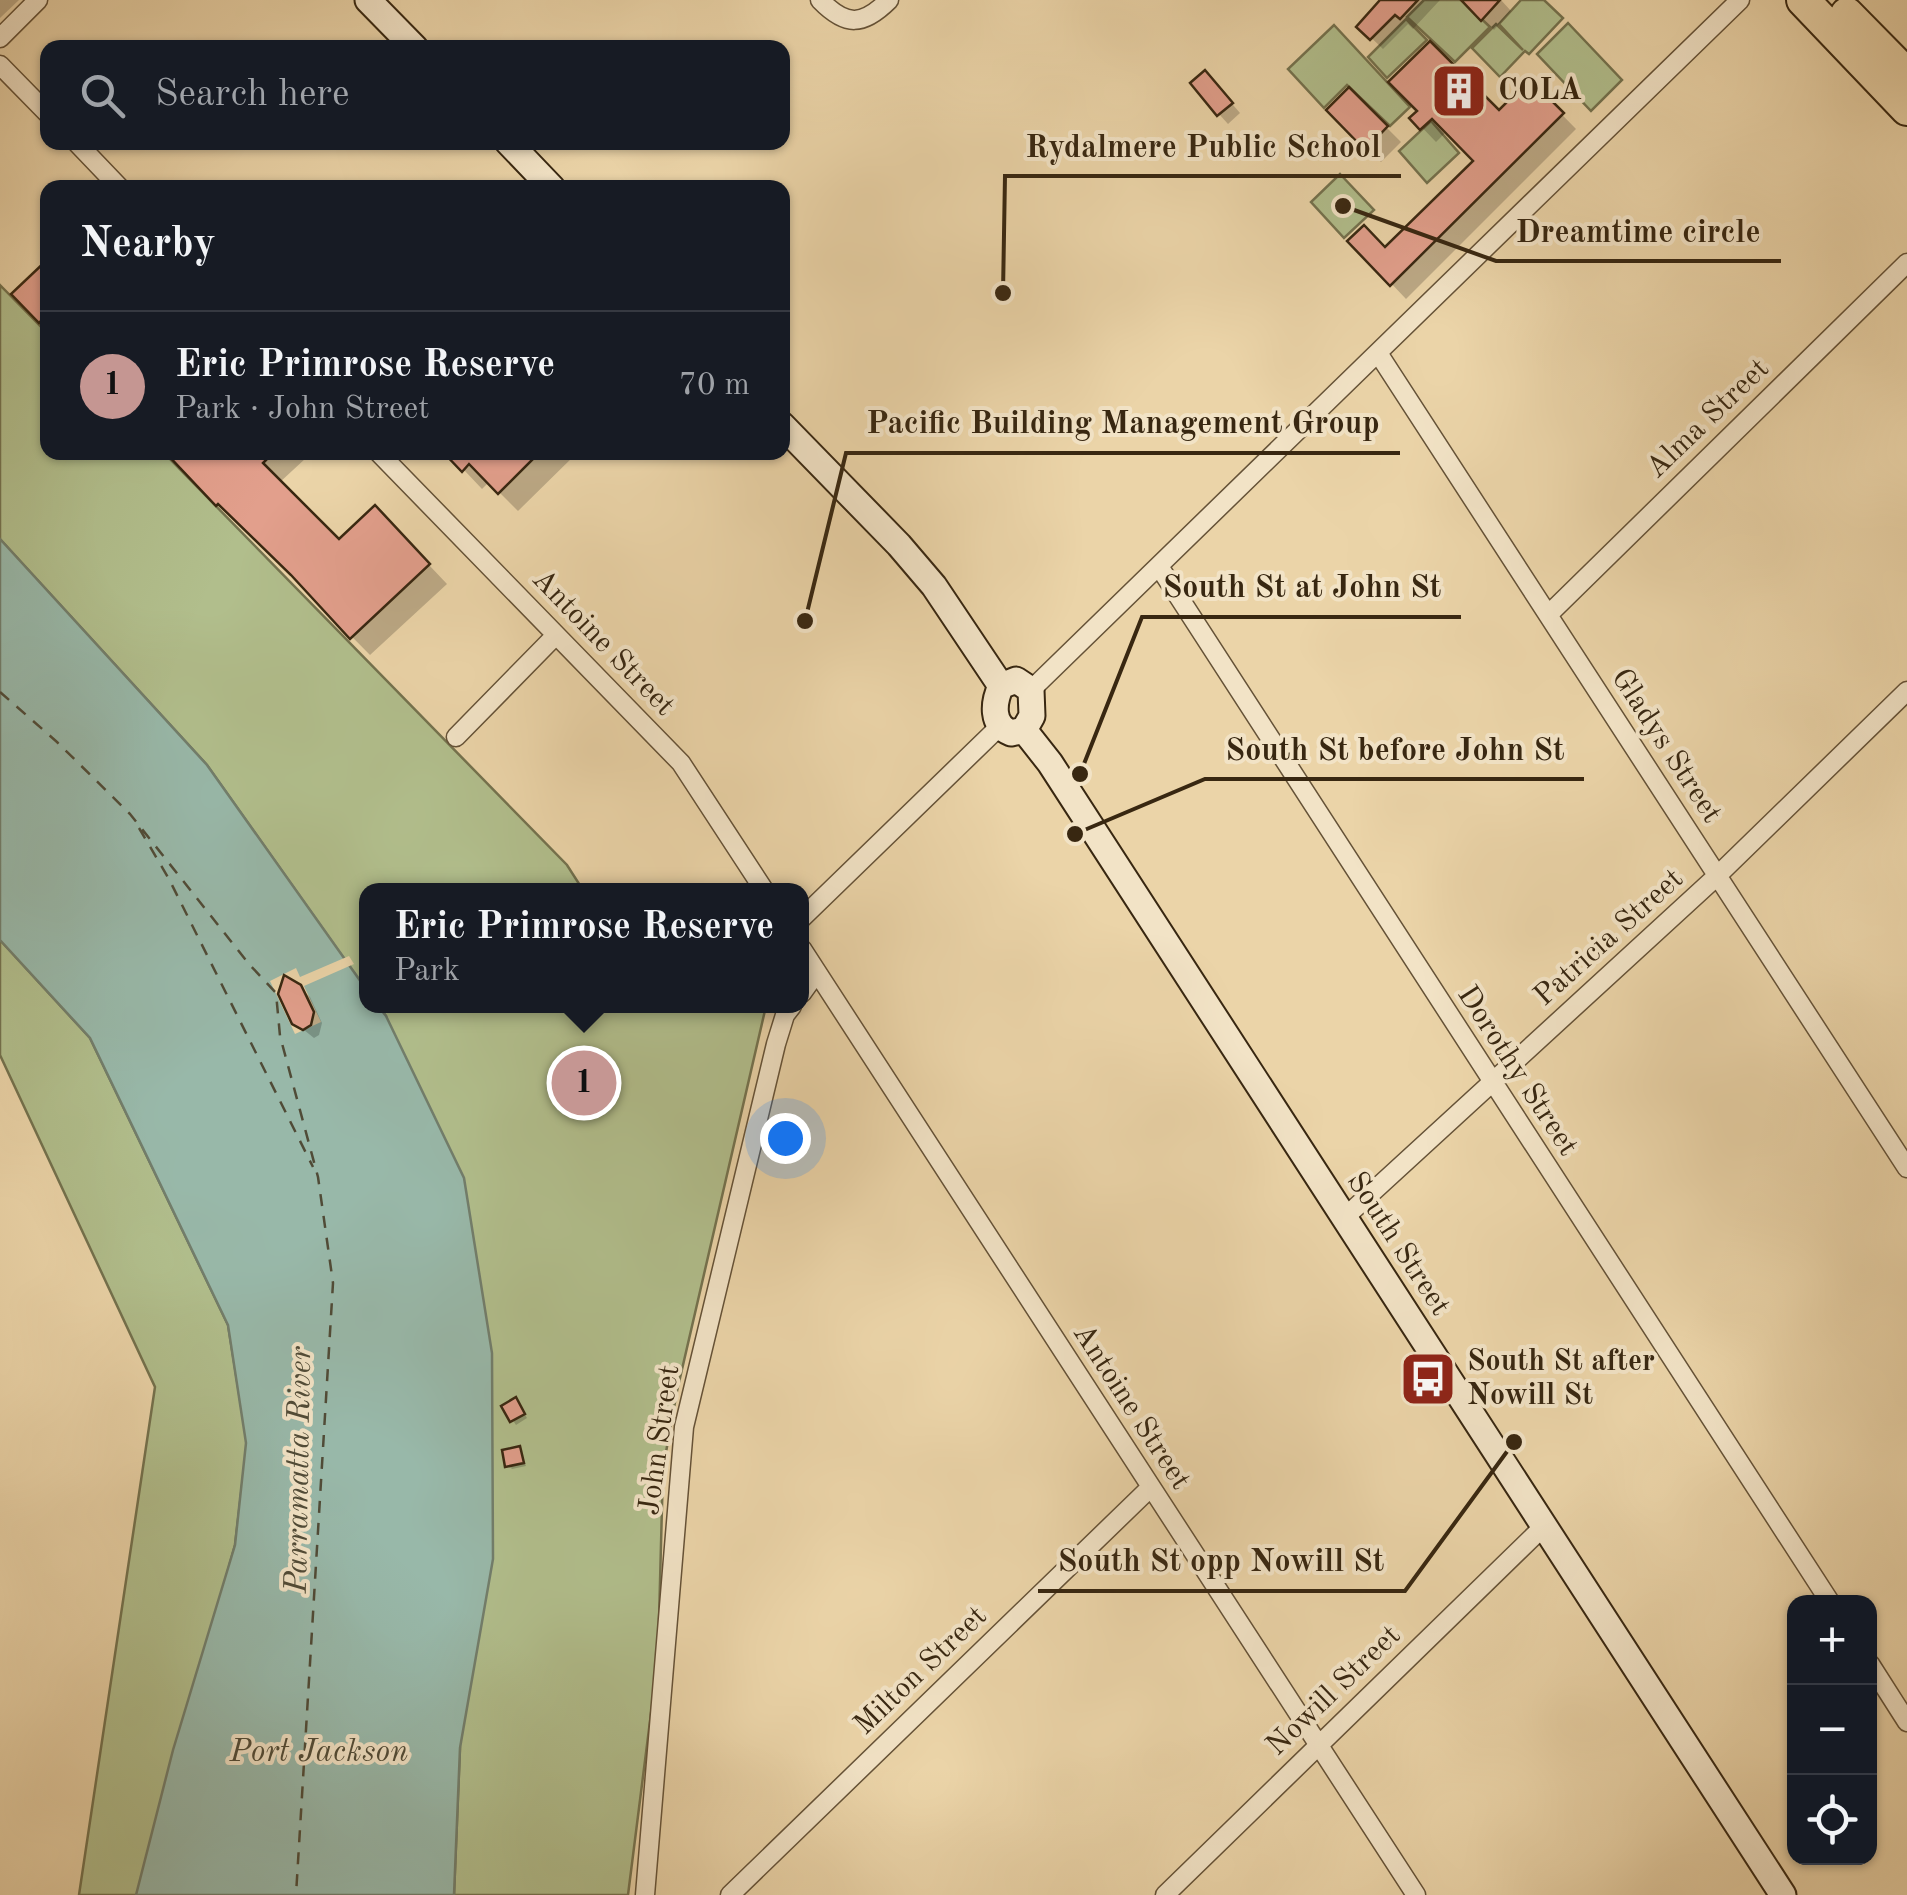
<!DOCTYPE html>
<html lang="en">
<head>
<meta charset="utf-8">
<style>
  body { margin:0; font-family:"Old Standard TT",serif; background:#242831; color:#f1f3f6 }
  .controls { position:absolute; right:30px; bottom:30px; display:grid; overflow:hidden; border-radius:20px; box-shadow:0 2px 8px #0004 }
  .controls button { width:90px; height:90px; display:grid; place-items:center; padding:0; border:0; border-bottom:2px solid #363941; background:#171b24; color:#f1f3f6; font:50px sans-serif }
  .you { position:absolute; left:785px; top:1138px; width:35px; height:35px; margin:-25px; border:8px solid #fff; border-radius:50%; background:#1a73e8; box-shadow:0 0 0 15px #1a73e833 }
  .badge { display:grid; place-items:center; width:65px; height:65px; border-radius:50%; background:#c59692; color:#111; font-size:32px; font-weight:700 }
  .pin { position:absolute; translate:-50% -50%; border:5px solid #fff; box-shadow:0 2px 10px #0006 }
  .popup { position:absolute; left:359px; top:883px; width:450px; height:130px; box-sizing:border-box; display:grid; place-content:center; border-radius:20px; background:#171b24; filter:drop-shadow(0 2px 8px #0005); font-size:32px; white-space:nowrap; color:#9ea1a6 }
  .popup b { font-size:38px; color:#f1f3f6 }
  .popup::after { content:''; position:absolute; left:50%; top:100%; margin-left:-20px; border:20px solid transparent; border-top-color:#171b24 }
  .list { margin:0; padding:0; list-style:none }
  h2 { display:flex; justify-content:space-between; align-items:center; height:130px; margin:0; padding:0 40px; font-size:42px }
  h2 small { font-size:32px; font-weight:400; color:#9ea1a6 }
  .list li { display:grid; grid-template-columns:65px 1fr auto; gap:30px; align-items:center; box-sizing:border-box; height:150px; padding:0 40px; border-top:2px solid #363941 }
  .list b { display:block; font-size:38px; white-space:nowrap }
  .list p { margin:0; font-size:32px; white-space:nowrap; color:#9ea1a6 }
  .list em { font-size:32px; font-style:normal; color:#9ea1a6 }
  .icon { flex:none; width:55px; height:55px; fill:none; stroke:currentColor; stroke-width:2; stroke-linecap:round; stroke-linejoin:round }
  .map { position:relative; flex:none; width:1907px; height:1895px; overflow:hidden }
  .search { position:absolute; background:#171b24; box-shadow:0 2px 8px #0004; left:40px; top:40px; width:750px; height:110px; display:flex; align-items:center; gap:25px; box-sizing:border-box; padding:0 35px; border-radius:20px; color:#9ea1a6; font-size:38px }
  .panel { position:absolute; background:#171b24; box-shadow:0 2px 8px #0004; left:40px; top:180px; width:750px; height:280px; border-radius:20px }
  .map>svg:first-child { display:block }
  .green { fill:#b1be8c; stroke:#74724e; stroke-width:2.5 }
  .water { fill:#98b8a9; stroke:#727e6c; stroke-width:2.5 }
  .pier { fill:#ebd4a8 }
  .shadow { fill:#0003 }
  .lines { fill:none; stroke-linecap:round; stroke-linejoin:round }
  .ferry { stroke:#504b37; stroke-width:2.5; stroke-dasharray:12 10; stroke-linecap:butt }
  .building { fill:#e29f8c; stroke:#382711; stroke-width:2.5 }
  .street-casing { stroke:#655237; stroke-width:21 }
  .secondary-casing { stroke:#382711; stroke-width:29 }
  .highway-casing { stroke:#382711; stroke-width:36 }
  .street { stroke:#f2e3c6; stroke-width:18 }
  .secondary { stroke:#f2e3c6; stroke-width:25 }
  .highway { stroke:#ebd4a8; stroke-width:32 }
  .labels { text-anchor:middle; dominant-baseline:central; stroke-width:8; stroke-linejoin:round; paint-order:stroke }
  .poi-label { font-size:30px; font-weight:bold; fill:#382711; stroke:#f2e3c6; text-anchor:start }
  .street-label { font-size:30px; fill:#382711; stroke:#f2e3c6 }
  .water-label { font-size:32px; font-style:italic; fill:#504b37; stroke:#f2e3c6 }
  .leader { fill:none; stroke:#382711; stroke-width:4 }
  .callout-dot { fill:#382711; stroke:#f2e3c6; stroke-width:4 }
  .callout-label { font-size:32px; text-anchor:middle; font-weight:bold; fill:#382711; stroke:#f2e3c6; stroke-width:8; stroke-linejoin:round; paint-order:stroke }
</style>
</head>
<body>
<div class="map">
<svg width="1907" height="1895" viewBox="0 0 1907 1895">
  <rect width="100%" height="100%" fill="#ebd4a8"/>
  <filter id="stains"><feTurbulence type="fractalNoise" baseFrequency=".002" numOctaves="4"/><feColorMatrix values="0 0 0 0 .2 0 0 0 0 .09 0 0 0 0 .02 0 0 0 .5 -.17"/></filter>
  <radialGradient id="worn" r=".72"><stop offset=".6" stop-color="#630" stop-opacity="0"/><stop offset="1" stop-color="#630" stop-opacity=".3"/></radialGradient>
  <!-- green -->
  <path class="green" d="M 1424,0 L 1462,0 L 1490,27 L 1455,62 L 1407,17 Z
    M 1521,0 L 1544,0 L 1563,18 L 1529,54 L 1525,51 L 1500,77 L 1472,48 L 1496,24 L 1523,50 L 1499,24 Z
    M 1406,19 L 1427,40 L 1387,78 L 1368,57 Z
    M 1568,23 L 1622,80 L 1591,111 L 1537,54 Z
    M 1334,25 L 1410,107 L 1390,126 L 1347,85 L 1324,108 L 1288,69 Z
    M 1431,121 L 1459,153 L 1427,183 L 1399,151 Z
    M 1340,174 L 1374,210 L 1344,238 L 1311,202 Z
    M 0,285 L 47,333 L 48,452 L 164,453 L 567,865 L 583,890 L 366,890 L 366,990 L 207,765 L 0,539 Z
    M 0,940 L 90,1038 L 228,1325 L 247,1443 L 235,1545 L 137,1895 L 79,1895 L 155,1387 L 0,1055 Z
    M 378,1006 L 766,1006 L 677,1391 L 663,1469 L 658,1658 L 628,1895 L 454,1895 L 460,1748 L 386,1016 Z"/>
  <!-- water -->
  <path class="water" d="M 0,539 L 207,765 L 366,989 L 366,1006 L 378,1006 L 386,1016 L 464,1178 L 492,1353 L 493,1559 L 460,1748 L 454,1895 L 136,1895 L 173,1750 L 235,1545 L 246,1443 L 228,1325 L 90,1038 L 0,940 Z"/>
  <!-- pier -->
  <path class="pier" d="M 349,956 L 354,964 L 304,986 L 321,1022 L 295,1034 L 270,981 L 296,968 L 300,977 Z"/>
  <!-- shadow -->
  <path class="shadow" d="M 0,0 L 19,0 L 0,18 Z
    M 1383,0 L 1440,0 L 1413,29 L 1408,24 L 1383,49 L 1360,27 Z
    M 1465,0 L 1501,0 L 1511,11 L 1494,30 Z
    M 1530,82 L 1576,129 L 1406,299 L 1351,241 L 1385,250 L 1477,161 L 1447,131 L 1436,142 L 1413,118 L 1421,111 L 1499,113 Z
    M 1214,83 L 1240,113 L 1228,124 L 1219,114 Z
    M 1349,90 L 1401,142 L 1381,162 L 1329,110 Z
    M 169,452 L 301,452 L 306,458 L 279,483 L 339,542 L 393,527 L 447,584 L 370,655 Z
    M 447,452 L 578,452 L 518,511 L 489,482 L 482,489 Z
    M 300,987 L 310,997 L 322,1023 L 319,1035 L 314,1038 L 294,1022 Z
    M 519,1404 L 527,1418 L 516,1425 L 504,1407 Z
    M 519,1449 L 526,1466 L 512,1469 L 508,1465 Z"/>
  <g class="lines">
    <!-- ferry -->
    <path class="ferry" d="M 0,692 L 57,742 L 130,814 L 249,964 L 276,993 L 280,1036 L 318,1177 L 333,1283 L 296,1895
      M 139,828 L 169,879 L 313,1167"/>
  </g>
  <!-- building -->
  <path class="building" d="M 1380,0 L 1418,0 L 1400,19 L 1395,15 L 1370,40 L 1356,27 Z
    M 1461,0 L 1500,0 L 1481,21 Z
    M 1430,41 L 1499,110 L 1530,79 L 1564,113 L 1390,286 L 1347,241 L 1364,225 L 1385,247 L 1473,161 L 1432,119 L 1420,130 L 1409,118 L 1417,111 L 1388,82 Z
    M 1205,70 L 1233,103 L 1217,116 L 1190,83 Z
    M 1349,87 L 1388,126 L 1365,150 L 1326,110 Z
    M 48,259 L 48,314 L 39,323 L 11,294 Z
    M 165,452 L 274,452 L 263,463 L 339,539 L 375,505 L 430,564 L 350,639 L 291,575 L 218,504 L 216,506 Z
    M 443,452 L 540,452 L 498,494 L 469,464 L 462,472 Z
    M 284,975 L 301,985 L 314,1012 L 311,1025 L 303,1030 L 292,1024 L 278,994 Z
    M 516,1397 L 525,1414 L 510,1422 L 501,1406 Z
    M 520,1446 L 524,1463 L 505,1467 L 502,1450 Z"/>
  <g class="lines">
    <!-- street casing -->
    <g class="street-casing">
      <path id="street" d="M 820,0 C 846,27 863,26 889,0
        M 0,38 L 38,0
        M 0,65 L 48,114
        M 76,142 L 120,188
        M 1378,353 L 1907,1168
        M 378,452 L 681,763 L 764,890
        M 1160,568 L 1830,1602
        M 1548,615 L 1907,263
        M 1031,690 L 1740,0
        M 456,737 L 556,635
        M 802,918 L 1000,726
        M 802,949 L 1416,1895
        M 802,993 L 817,972
        M 1343,1219 L 1717,876 L 1907,691
        M 1870,1664 L 1907,1722
        M 645,1895 L 684,1427 L 776,1044 L 785,1015 L 792,1006
        M 730,1895 L 1151,1487
        M 1165,1895 L 1543,1527"/>
    </g>
    <!-- secondary casing -->
    <g class="secondary-casing">
      <path id="secondary" d="M 368,0 L 415,48
        M 508,142 L 552,188
        M 782,425 L 899,545 L 934,586 L 1001,686
        M 1016,680 L 1031,690 L 1032,716 L 1024,730 L 1011,733 C 991,725 993,703 1001,686 Z
        M 1024,730 L 1050,763 L 1783,1895"/>
    </g>
    <!-- highway casing -->
    <g class="highway-casing">
      <path id="highway" d="M 1803,0 L 1907,109
        M 1847,14 L 1907,75"/>
    </g>
    <!-- street -->
    <use href="#street" class="street"/>
    <!-- secondary -->
    <use href="#secondary" class="secondary"/>
    <!-- highway -->
    <use href="#highway" class="highway"/>
  </g>
  <!-- icons -->
  <defs>
    <g id="building-square" transform="scale(2.875)"><rect x="-9" y="-9" width="18" height="18" rx="4" fill="#8f2418" stroke="#f2e3c6"/><path d="M-4-6H4V6H1V3H-1V6H-4ZM-2.5-4.3h1.7v1.8h-1.7ZM.8-4.3h1.7v1.8H.8ZM-2.5-1h1.7V.8h-1.7ZM.8-1h1.7V.8H.8Z" fill="#fff"/></g>
    <g id="bus-square" transform="scale(2.875)"><rect x="-9" y="-9" width="18" height="18" rx="4" fill="#8f2418" stroke="#f2e3c6"/><path d="M-5-6H5V4H4V6H2V4H-2V6H-4V4H-5ZM-3.5-4V0h7V-4ZM-3.5 1.2v1.5H-2V1.2ZM2 1.2v1.5H3.5V1.2Z" fill="#fff"/></g>
  </defs>
  <g fill-rule="evenodd">
    <use href="#building-square" x="1459" y="91"/>
    <use href="#bus-square" x="1428" y="1379"/>
  </g>
  <g class="labels">
    <!-- poi labels -->
    <g class="poi-label">
      <text x="1498" y="91">COLA</text>
      <text x="1467" y="1362">South St after<tspan x="1467" dy="34">Nowill St</tspan></text>
    </g>
    <!-- street labels -->
    <g class="street-label">
      <text transform="translate(1708 419) rotate(-44)">Alma Street</text>
      <text transform="translate(603 643) rotate(46)">Antoine Street</text>
      <text transform="translate(1666 746) rotate(57)">Gladys Street</text>
      <text transform="translate(1609 938) rotate(-42)">Patricia Street</text>
      <text transform="translate(1517 1071) rotate(57)">Dorothy Street</text>
      <text transform="translate(1398 1244) rotate(57)">South Street</text>
      <text transform="translate(1131 1407) rotate(57)">Antoine Street</text>
      <text transform="translate(660 1440) rotate(-82)">John Street</text>
      <text transform="translate(921 1671) rotate(-44)">Milton Street</text>
      <text transform="translate(1334 1691) rotate(-44)">Nowill Street</text>
    </g>
    <!-- water labels -->
    <g class="water-label">
      <text transform="translate(300 1470) rotate(-89)">Parramatta River</text>
      <text x="319" y="1753">Port Jackson</text>
    </g>
  </g>
  <!-- callouts -->
  <path class="leader" d="M1003 293L1005 176H1401M1343 206L1496 261H1781M805 621L846 453H1400M1080 774L1142 617H1461M1075 834L1205 779H1584M1514 1442L1405 1591H1038"/>
  <g class="callout-dot">
    <circle cx="1003" cy="293" r="10"/>
    <circle cx="1343" cy="206" r="10"/>
    <circle cx="805" cy="621" r="10"/>
    <circle cx="1080" cy="774" r="10"/>
    <circle cx="1075" cy="834" r="10"/>
    <circle cx="1514" cy="1442" r="10"/>
  </g>
  <g class="callout-label">
    <text x="1203" y="157">Rydalmere Public School</text>
    <text x="1638" y="242">Dreamtime circle</text>
    <text x="1123" y="433">Pacific Building Management Group</text>
    <text x="1302" y="597">South St at John St</text>
    <text x="1395" y="760">South St before John St</text>
    <text x="1221" y="1571">South St opp Nowill St</text>
  </g>
  <rect width="100%" height="100%" filter="url(#stains)"/>
  <rect width="100%" height="100%" fill="url(#worn)"/>
</svg>
<div class="controls">
<button>+</button>
<button>−</button>
<button><svg class="icon" aria-label="locate" viewBox="0 0 24 24"><circle cx="12" cy="12" r="6"/><path d="M12 2v4M12 18v4M2 12h4M18 12h4"/></svg></button>
</div>
<div class="you"></div>
<div class="pin badge" style="left:584px;top:1083px">1</div>
<div class="popup"><b>Eric Primrose Reserve</b>Park</div>
<div class="search"><svg class="icon" aria-label="search" viewBox="0 0 24 24"><circle cx="10" cy="10" r="6"/><path d="M15 15l6 6"/></svg>Search here</div>
<section class="panel">
<h2>Nearby<small></small></h2>
<ul class="list">
<li><span class="badge">1</span><div><b>Eric Primrose Reserve</b><p>Park · John Street</p></div><em>70 m</em></li>
</ul>
</section>
</div>
</body>
</html>
